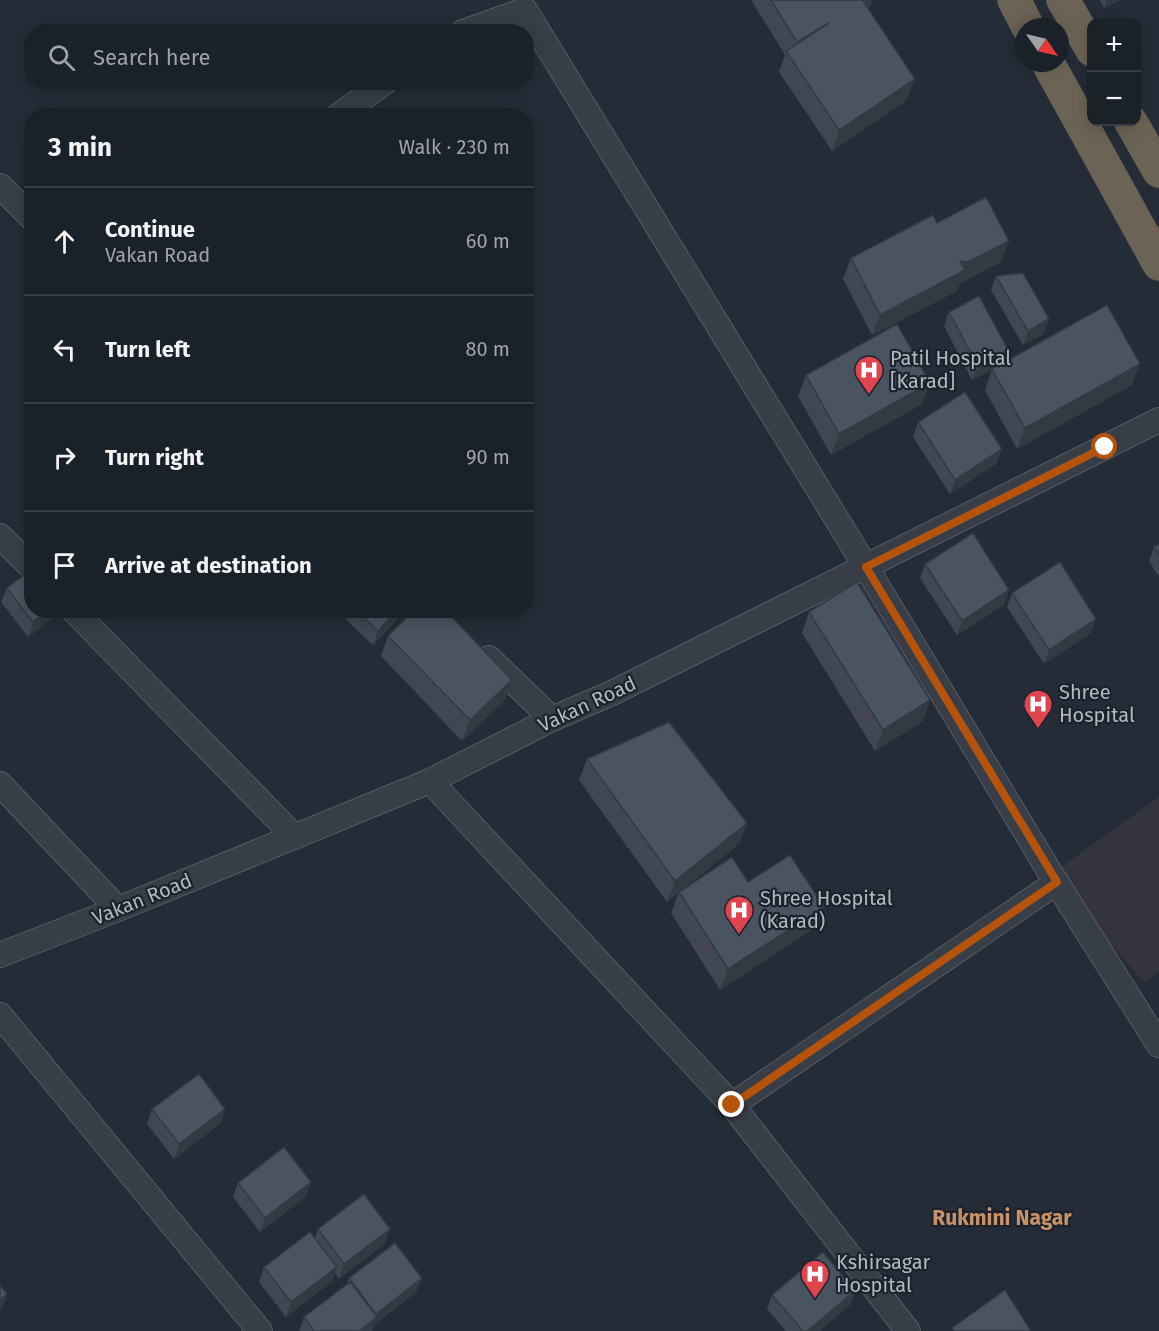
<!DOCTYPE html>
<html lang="en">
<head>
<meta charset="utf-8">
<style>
  body { margin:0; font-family:"Fira Sans",sans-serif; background:#242931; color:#f1f3f6 }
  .controls { position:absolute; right:18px; top:18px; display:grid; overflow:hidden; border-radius:12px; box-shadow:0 3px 15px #0003 }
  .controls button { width:54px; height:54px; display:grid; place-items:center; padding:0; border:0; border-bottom:2px solid #393e46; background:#1b2129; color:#f1f3f6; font:30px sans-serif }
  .compass { position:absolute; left:1015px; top:18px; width:54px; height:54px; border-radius:50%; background:#1b2129; box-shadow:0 3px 15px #0003; rotate:124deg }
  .stop { position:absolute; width:18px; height:18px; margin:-14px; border:4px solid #b45309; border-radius:50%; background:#fff }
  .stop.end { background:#b45309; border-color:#fff; box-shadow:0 2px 6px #0008 }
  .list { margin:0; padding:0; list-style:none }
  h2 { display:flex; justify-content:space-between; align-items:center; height:78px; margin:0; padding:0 24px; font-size:26px }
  h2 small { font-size:20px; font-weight:400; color:#a0a3a8 }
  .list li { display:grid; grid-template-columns:39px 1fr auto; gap:18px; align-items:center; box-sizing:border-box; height:108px; padding:0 24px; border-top:2px solid #393e46 }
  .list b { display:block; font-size:22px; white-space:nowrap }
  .list p { margin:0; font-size:20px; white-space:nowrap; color:#a0a3a8 }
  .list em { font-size:20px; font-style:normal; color:#a0a3a8 }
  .icon { flex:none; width:33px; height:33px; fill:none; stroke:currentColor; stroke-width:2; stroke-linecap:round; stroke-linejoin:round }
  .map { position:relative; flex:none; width:1159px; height:1331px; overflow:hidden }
  .search { position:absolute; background:#1b2129; box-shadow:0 3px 15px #0003; left:24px; top:24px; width:510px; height:66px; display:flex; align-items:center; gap:15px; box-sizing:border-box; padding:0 21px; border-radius:24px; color:#a0a3a8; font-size:22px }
  .panel { position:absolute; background:#1b2129; box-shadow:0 3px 15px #0003; left:24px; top:108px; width:510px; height:510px; border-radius:24px }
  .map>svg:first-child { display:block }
  .medical { fill:#34343f }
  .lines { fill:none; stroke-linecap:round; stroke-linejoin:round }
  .street-casing { stroke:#555c65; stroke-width:26 }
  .highway-casing { stroke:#424952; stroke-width:34 }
  .street { stroke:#373e47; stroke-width:24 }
  .highway { stroke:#6d6355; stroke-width:33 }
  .wall { fill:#404753 }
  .shaded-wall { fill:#343a43 }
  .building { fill:#4a5360; stroke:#343a43; stroke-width:1.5 }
  .route { stroke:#b45309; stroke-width:8 }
  .labels { text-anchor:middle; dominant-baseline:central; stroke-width:4.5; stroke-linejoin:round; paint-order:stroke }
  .poi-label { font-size:20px; fill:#b2b9c4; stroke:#1c232c; text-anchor:start }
  .street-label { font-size:20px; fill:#b2b9c4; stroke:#1c232c }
  .neighbourhood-label { font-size:21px; font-weight:bold; fill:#c89268; stroke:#1c232c }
</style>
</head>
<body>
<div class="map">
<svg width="1159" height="1331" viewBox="0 0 1159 1331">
  <rect width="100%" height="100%" fill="#242c37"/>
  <!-- medical -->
  <path class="medical" d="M 1159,797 L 1159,971 L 1144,983 L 1051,874 Z"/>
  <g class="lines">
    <!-- street casing -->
    <g class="street-casing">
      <path id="street" d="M 463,32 L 525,10 L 866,567 L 1051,874 L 1159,1045
        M 338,116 L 385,82
        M 0,186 L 32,218
        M 0,536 L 32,568
        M 73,610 L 295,837
        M 489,658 L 552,719
        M 430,781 L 732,1105 L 908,1331
        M 0,784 L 118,909
        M 0,955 L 118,909 L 430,781 L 552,719 L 612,693 L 1159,420
        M 0,1015 L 260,1331
        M 732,1105 L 1057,882"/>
    </g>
    <!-- highway casing -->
    <g class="highway-casing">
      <path id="highway" d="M 1014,0 L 1028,27
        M 1063,0 L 1092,50
        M 1048,63 L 1159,264
        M 1131,122 L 1159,171"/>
    </g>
    <!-- street -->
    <use href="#street" class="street"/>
    <!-- highway -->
    <use href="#highway" class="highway"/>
  </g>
  <!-- wall -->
  <path class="wall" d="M 751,0 L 872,0 L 869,9 L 907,100 L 832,151 L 779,72 L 785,55 Z
    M 1100,0 L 1120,0 L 1104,8 Z
    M 937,223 L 1001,262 L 960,283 L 957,291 L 872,335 L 843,279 L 851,258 Z
    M 996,276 L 1049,319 L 1043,334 L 1023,345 L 991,290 Z
    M 949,312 L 1008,350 L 1003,363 L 1132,385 L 1017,449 L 985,390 L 992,370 L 972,380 L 944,326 Z
    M 806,375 L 922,404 L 831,455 L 798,396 Z
    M 918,422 L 997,463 L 950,494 L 913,437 Z
    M 1159,544 L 1159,577 L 1149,561 L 1154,547 Z
    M 925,564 L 1004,605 L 957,635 L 920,578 Z
    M 7,588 L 59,613 L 28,637 L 1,602 Z
    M 1012,593 L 1091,633 L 1044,664 L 1007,607 Z
    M 349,610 L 406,610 L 373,645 L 346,620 Z
    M 809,612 L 923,721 L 875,751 L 802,633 Z
    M 388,636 L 512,680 L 504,701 L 462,741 L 381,656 Z
    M 587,759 L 747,823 L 739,844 L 681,891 L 748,882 L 816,927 L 720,990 L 671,913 L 679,892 L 667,902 L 579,780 Z
    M 152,1109 L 225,1109 L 220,1124 L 174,1159 L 147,1124 Z
    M 238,1183 L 306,1196 L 260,1232 L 233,1197 Z
    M 318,1229 L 385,1243 L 339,1279 L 335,1273 L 332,1281 L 286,1317 L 259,1282 L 264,1267 L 315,1238 Z
    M 349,1278 L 422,1278 L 416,1292 L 374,1325 L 372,1331 L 299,1331 L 304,1317 L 347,1285 Z
    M 855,1291 L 850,1305 L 819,1331 L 786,1331 L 767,1309 L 772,1295 Z"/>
  <!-- shaded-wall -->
  <path class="shaded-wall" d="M 864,0 L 872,0 L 867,14 L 863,1 Z
    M 1106,0 L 1120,0 L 1104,8 Z
    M 829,23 L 791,59 L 797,42 Z
    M 915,79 L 907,100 L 832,151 L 839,130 Z
    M 1009,241 L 1001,262 L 960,283 L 957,291 L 872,335 L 880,315 L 960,261 Z
    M 1049,319 L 1043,334 L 1023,345 L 1028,331 Z
    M 1008,350 L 1003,364 L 972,380 L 978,366 Z
    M 1140,364 L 1132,385 L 1017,449 L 1025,428 Z
    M 930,383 L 922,404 L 831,455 L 839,434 Z
    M 1002,449 L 997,463 L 950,494 L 955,480 Z
    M 1009,590 L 1004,605 L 957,635 L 962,621 Z
    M 48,610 L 60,610 L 59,613 L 28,637 L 33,622 Z
    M 397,610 L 406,610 L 373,645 L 378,631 Z
    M 1096,619 L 1091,633 L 1044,664 L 1049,650 Z
    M 512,680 L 504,701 L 462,741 L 470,720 Z
    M 930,700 L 923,721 L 875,751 L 883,730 Z
    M 747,823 L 739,844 L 667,902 L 675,881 Z
    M 824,907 L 816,927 L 720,990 L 728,969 Z
    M 225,1109 L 220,1124 L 174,1159 L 179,1144 Z
    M 311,1182 L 306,1196 L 260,1232 L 265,1218 Z
    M 390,1229 L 385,1243 L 339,1279 L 344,1264 Z
    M 337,1267 L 332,1281 L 286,1317 L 291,1302 Z
    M 422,1278 L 416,1292 L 374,1325 L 372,1331 L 359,1331 L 373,1320 L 376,1314 Z
    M 855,1291 L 850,1305 L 819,1331 L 807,1331 Z
    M 7,1294 L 2,1309 L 0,1310 L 0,1300 Z"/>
  <!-- building -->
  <path class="building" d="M 771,0 L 864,0 L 863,1 L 915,79 L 839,130 L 786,51 L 829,23 L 797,42 Z
    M 986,197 L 1009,241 L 968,262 L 960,261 L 965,270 L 880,315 L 851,258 L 933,215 L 937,223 Z
    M 1023,273 L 1049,319 L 1028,331 L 996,276 Z
    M 979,296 L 1008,350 L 978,366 L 949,312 Z
    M 1107,305 L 1140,364 L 1025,428 L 992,369 Z
    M 897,324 L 930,383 L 839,434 L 806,375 Z
    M 965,392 L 1002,449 L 955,480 L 918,422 Z
    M 973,533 L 1009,590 L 962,621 L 925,564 Z
    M 1159,544 L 1159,555 L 1154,547 Z
    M 1060,562 L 1096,619 L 1049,650 L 1012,593 Z
    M 32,569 L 32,610 L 48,610 L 33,622 L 7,588 Z
    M 857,582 L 930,700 L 883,730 L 809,612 Z
    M 356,610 L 397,610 L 378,631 Z
    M 414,610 L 445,610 L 512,680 L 470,720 L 388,636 Z
    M 669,722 L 747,823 L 675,881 L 587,759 Z
    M 790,855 L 824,907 L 728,969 L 679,892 L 732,857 L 748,882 Z
    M 199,1074 L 225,1109 L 179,1144 L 152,1109 Z
    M 284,1147 L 311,1182 L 265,1218 L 238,1183 Z
    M 364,1194 L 390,1229 L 344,1264 L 318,1229 Z
    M 310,1232 L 337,1267 L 291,1302 L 264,1267 Z
    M 395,1243 L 422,1278 L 376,1314 L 349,1278 Z
    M 823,1252 L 855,1291 L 807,1331 L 803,1331 L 772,1295 Z
    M 350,1282 L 377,1317 L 359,1331 L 314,1331 L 304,1317 Z
    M 0,1285 L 7,1294 L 0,1300 Z
    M 1005,1290 L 1031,1331 L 955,1331 L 952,1328 Z"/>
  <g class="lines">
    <!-- route -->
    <path class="route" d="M 732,1105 L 1057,882 L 866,567 L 1105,447"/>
  </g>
  <!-- icons -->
  <defs>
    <g id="hospital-pin" transform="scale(1.5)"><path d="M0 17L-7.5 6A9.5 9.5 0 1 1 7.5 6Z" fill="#e0444e" stroke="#1c232c"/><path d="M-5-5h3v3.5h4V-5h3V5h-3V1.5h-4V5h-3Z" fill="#fff"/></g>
  </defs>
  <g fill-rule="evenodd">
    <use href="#hospital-pin" x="869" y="370"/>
    <use href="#hospital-pin" x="1038" y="704"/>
    <use href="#hospital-pin" x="739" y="910"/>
    <use href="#hospital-pin" x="815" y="1274"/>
  </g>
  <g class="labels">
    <!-- poi labels -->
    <g class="poi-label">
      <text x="890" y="358">Patil Hospital<tspan x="890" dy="23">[Karad]</tspan></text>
      <text x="1059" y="692">Shree<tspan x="1059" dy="23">Hospital</tspan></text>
      <text x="760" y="898">Shree Hospital<tspan x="760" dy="23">(Karad)</tspan></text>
      <text x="836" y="1262">Kshirsagar<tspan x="836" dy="23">Hospital</tspan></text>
    </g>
    <!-- street labels -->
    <g class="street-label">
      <text transform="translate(587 704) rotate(-25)">Vakan Road</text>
      <text transform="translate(142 899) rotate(-22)">Vakan Road</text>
    </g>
    <!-- neighbourhood labels -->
    <g class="neighbourhood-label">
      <text x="1002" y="1218">Rukmini Nagar</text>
    </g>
  </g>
</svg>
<div class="controls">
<button>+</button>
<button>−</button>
</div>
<svg class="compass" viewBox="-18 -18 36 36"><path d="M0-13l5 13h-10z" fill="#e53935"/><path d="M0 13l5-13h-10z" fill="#a0a3a8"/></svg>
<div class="stop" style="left:1105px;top:447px"></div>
<div class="stop end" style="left:732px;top:1105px"></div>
<div class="search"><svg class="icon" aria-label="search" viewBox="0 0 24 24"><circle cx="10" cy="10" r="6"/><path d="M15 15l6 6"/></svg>Search here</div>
<section class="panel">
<h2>3 min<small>Walk · 230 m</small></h2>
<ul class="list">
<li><svg class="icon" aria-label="ahead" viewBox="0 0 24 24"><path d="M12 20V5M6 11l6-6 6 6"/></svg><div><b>Continue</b><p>Vakan Road</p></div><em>60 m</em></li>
<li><svg class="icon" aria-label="left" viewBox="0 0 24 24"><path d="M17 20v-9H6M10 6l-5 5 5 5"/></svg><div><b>Turn left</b></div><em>80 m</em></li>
<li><svg class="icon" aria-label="right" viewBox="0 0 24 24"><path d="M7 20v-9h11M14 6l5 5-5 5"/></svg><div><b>Turn right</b></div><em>90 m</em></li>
<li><svg class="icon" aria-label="arrive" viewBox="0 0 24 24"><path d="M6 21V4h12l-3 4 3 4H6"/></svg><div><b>Arrive at destination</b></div></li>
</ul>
</section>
</div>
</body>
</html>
